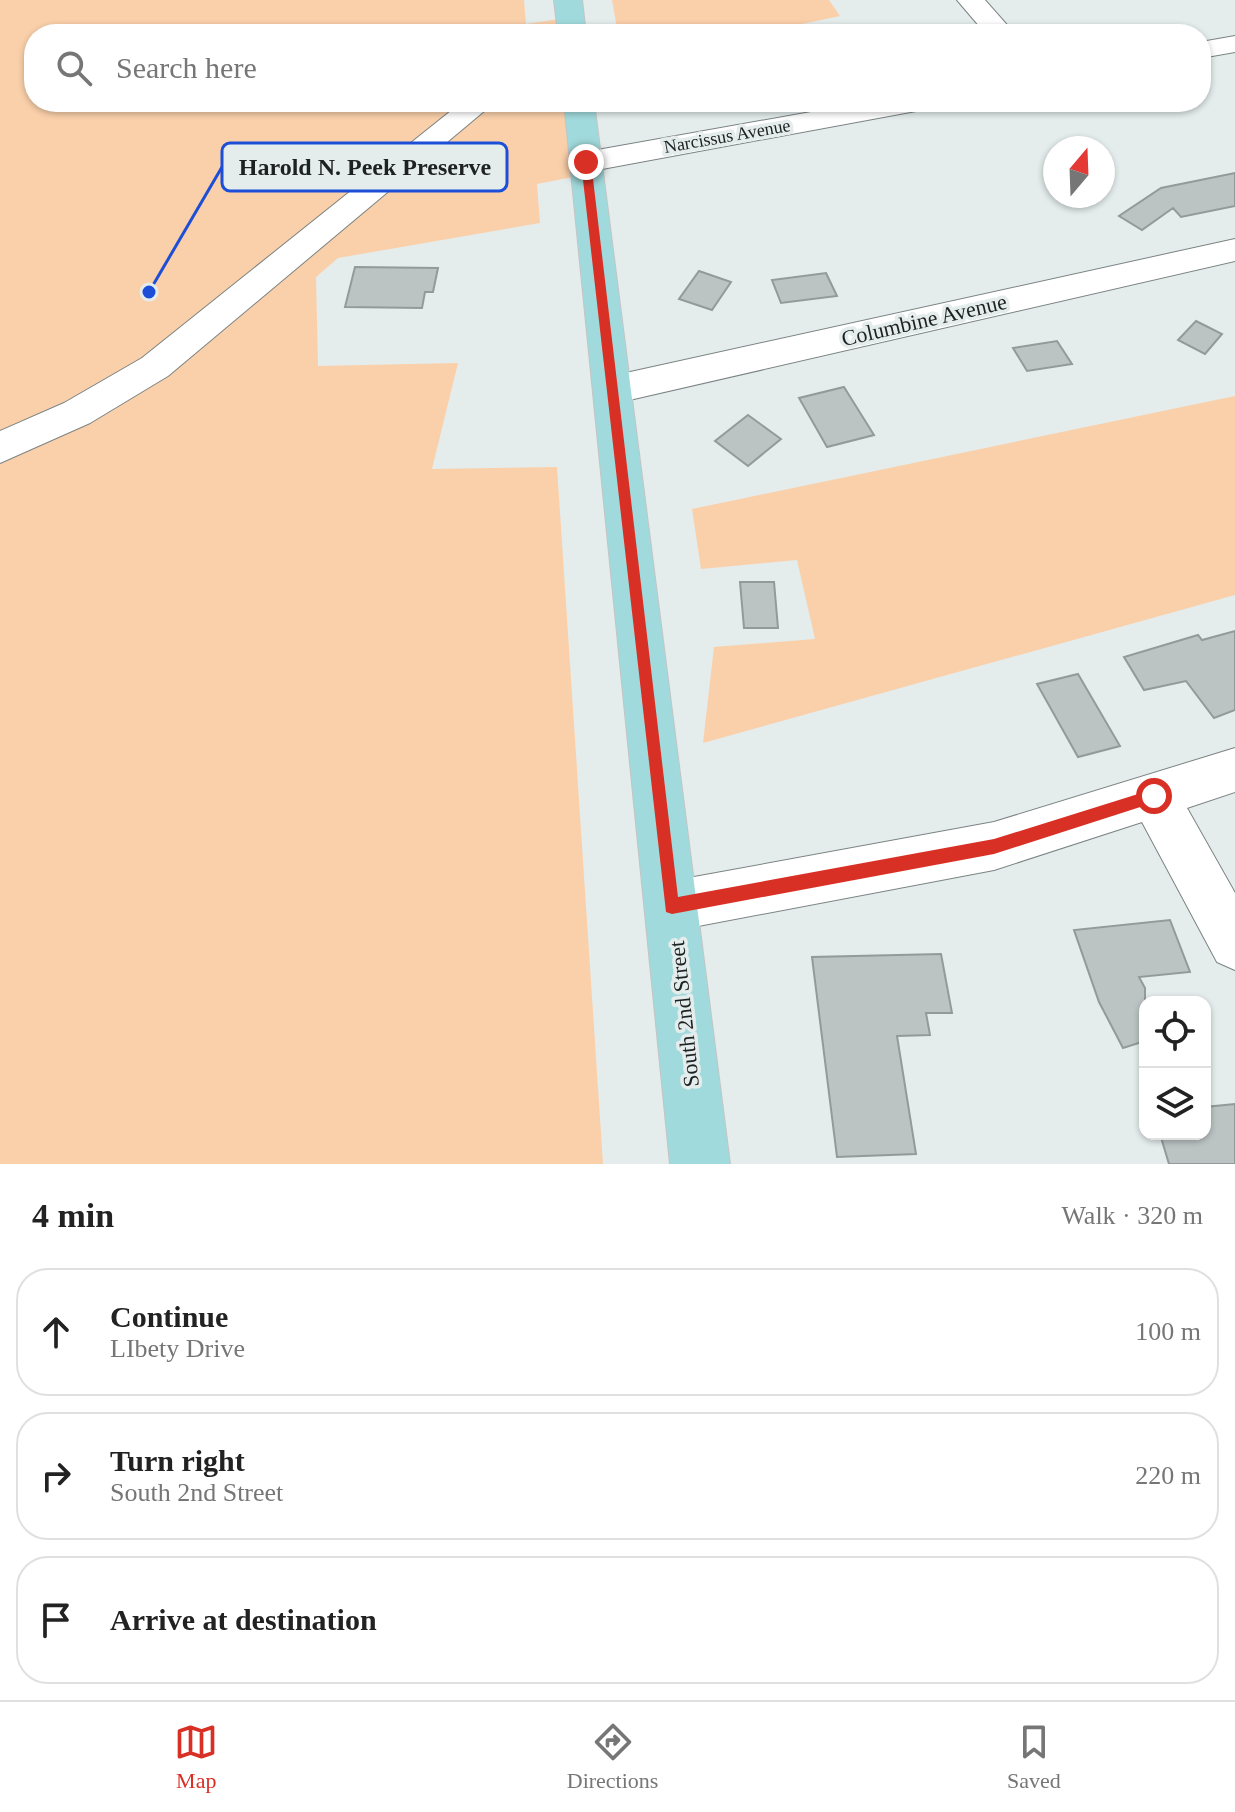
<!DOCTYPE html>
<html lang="en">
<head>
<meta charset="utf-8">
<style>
  body { margin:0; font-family:Georgia,serif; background:#f6f6f6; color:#222 }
  .controls { position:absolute; right:24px; bottom:24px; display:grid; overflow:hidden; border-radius:16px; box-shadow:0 2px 6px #0004 }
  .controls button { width:72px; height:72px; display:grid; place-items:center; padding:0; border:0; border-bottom:2px solid #e0e0e0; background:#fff; color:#222; font:40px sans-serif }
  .compass { position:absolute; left:1043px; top:136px; width:72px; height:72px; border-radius:50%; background:#fff; box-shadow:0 2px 6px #0004; rotate:19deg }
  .stop { position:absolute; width:24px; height:24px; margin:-18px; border:6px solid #d93025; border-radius:50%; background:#fff }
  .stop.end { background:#d93025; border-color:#fff; box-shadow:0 2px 8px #0008 }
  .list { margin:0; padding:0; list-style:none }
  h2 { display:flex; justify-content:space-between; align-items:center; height:104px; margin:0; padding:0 32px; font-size:34px }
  h2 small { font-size:26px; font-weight:400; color:#767676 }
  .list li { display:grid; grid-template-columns:52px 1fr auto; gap:24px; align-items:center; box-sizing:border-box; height:128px; margin:0 16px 16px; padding:0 16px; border:2px solid #e0e0e0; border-radius:32px }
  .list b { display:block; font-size:30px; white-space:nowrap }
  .list p { margin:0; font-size:26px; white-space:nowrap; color:#767676 }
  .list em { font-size:26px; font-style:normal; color:#767676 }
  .icon { flex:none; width:44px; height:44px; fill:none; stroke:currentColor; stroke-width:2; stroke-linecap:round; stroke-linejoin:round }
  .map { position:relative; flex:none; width:1235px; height:1164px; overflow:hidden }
  .search { position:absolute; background:#fff; box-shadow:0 2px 6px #0004; left:24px; right:24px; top:24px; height:88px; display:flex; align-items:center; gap:20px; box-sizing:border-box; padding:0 28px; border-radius:32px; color:#767676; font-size:30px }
  .sheet { height:536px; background:#fff }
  nav { display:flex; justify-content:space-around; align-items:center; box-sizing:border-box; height:112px; border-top:2px solid #e0e0e0; background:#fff; font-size:22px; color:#767676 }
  nav a { display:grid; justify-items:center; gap:4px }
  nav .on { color:#d93025 }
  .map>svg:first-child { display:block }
  .green { fill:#fad0aa }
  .building { fill:#bbc3c3; stroke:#929a9a; stroke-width:2 }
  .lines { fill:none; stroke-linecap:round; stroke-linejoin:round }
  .minor-casing { stroke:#7c8383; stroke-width:2 }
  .major-casing { stroke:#c4c5c5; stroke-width:2 }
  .minor { fill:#fff; fill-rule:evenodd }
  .major { fill:#a1dadc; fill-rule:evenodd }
  .route { fill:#d93025 }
  .labels { text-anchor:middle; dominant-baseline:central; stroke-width:7; stroke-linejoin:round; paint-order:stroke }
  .far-street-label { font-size:18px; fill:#1e2121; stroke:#e4ecec }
  .street-label { font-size:22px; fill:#1e2121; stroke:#e4ecec }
  .leader { fill:none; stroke:#1d4ed8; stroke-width:3 }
  .callout-dot { fill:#1d4ed8; stroke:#e4ecec; stroke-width:3 }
  .callout { fill:#e4ecec; stroke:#1d4ed8; stroke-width:3 }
  .callout-label { font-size:24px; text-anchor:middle; font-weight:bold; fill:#1e2121 }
</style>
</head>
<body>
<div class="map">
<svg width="1235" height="1164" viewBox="0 0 1235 1164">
  <rect width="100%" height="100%" fill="#e4ecec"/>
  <!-- green -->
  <path class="green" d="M 0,0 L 524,0 L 526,24 L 572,17 L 574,34 L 34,34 L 34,102 L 581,102 L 588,174 L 537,184 L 540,223 L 338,258 L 316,277 L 318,366 L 458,363 L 432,469 L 557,467 L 603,1164 L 0,1164 Z
    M 612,0 L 829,0 L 840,16 L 755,34 L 618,34 Z
    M 1235,396 L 1235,595 L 703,743 L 714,647 L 815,639 L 797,560 L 701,569 L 692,509 Z"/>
  <!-- building -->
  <path class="building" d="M 1235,173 L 1235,206 L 1181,217 L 1173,208 L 1142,230 L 1119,216 L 1161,188 Z
    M 355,267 L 438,268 L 433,292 L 425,292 L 422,308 L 345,307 Z
    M 699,271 L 731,282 L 712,310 L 679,299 Z
    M 826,273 L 837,296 L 781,303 L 772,280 Z
    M 1196,321 L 1222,334 L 1205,354 L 1178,340 Z
    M 1057,341 L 1072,364 L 1027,371 L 1013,348 Z
    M 844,387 L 874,435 L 827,447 L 799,398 Z
    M 748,415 L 781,439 L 748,466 L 715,441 Z
    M 740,582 L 774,582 L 778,628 L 744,628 Z
    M 1235,631 L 1235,710 L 1214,718 L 1186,681 L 1144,690 L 1124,657 L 1198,635 L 1202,640 Z
    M 1078,674 L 1120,746 L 1078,757 L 1037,684 Z
    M 1170,920 L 1190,972 L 1139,977 L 1145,988 L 1145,1041 L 1123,1048 L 1099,1002 L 1074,930 Z
    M 941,954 L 952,1013 L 926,1013 L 930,1035 L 897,1036 L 916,1154 L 837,1157 L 812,957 Z
    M 1235,1104 L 1235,1164 L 1169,1164 L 1160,1134 L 1205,1134 L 1205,1107 Z"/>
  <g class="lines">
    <!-- minor casing -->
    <g class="minor-casing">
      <path id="minor" d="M 957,0 L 985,0 L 1015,34 L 986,34 Z
        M 1235,36 L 1235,52 L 1201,58 L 1201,42 Z
        M 462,102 L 495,102 L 168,376 L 90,423 L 0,463 L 0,431 L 64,403 L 142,358 Z
        M 867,102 L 931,102 L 926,108 L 916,111 L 586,172 L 575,169 L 571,162 L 575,155 L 586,152 Z
        M 1235,239 L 1235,261 L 612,404 L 599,400 L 594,390 L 599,380 L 612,376 Z
        M 1235,748 L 1235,792 L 1187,808 L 1235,893 L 1235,970 L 1217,962 L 1142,822 L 994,870 L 672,931 L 654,924 L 647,906 L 654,888 L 672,881 L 994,822 Z"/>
    </g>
    <!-- major casing -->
    <g class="major-casing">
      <path id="major" d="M 554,0 L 582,0 L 586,34 L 558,34 Z
        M 564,102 L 594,102 L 730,1164 L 670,1164 Z"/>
    </g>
    <!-- minor -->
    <use href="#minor" class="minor"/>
    <!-- major -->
    <use href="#major" class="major"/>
  </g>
  <!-- route -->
  <path class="route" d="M 586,159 L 591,162 L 678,897 L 994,839 L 1154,789 L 1161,796 L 1159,801 L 994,854 L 672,914 L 666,912 L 581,162 Z"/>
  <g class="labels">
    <!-- far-street labels -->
    <g class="far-street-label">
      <text transform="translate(727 136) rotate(-10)">Narcissus Avenue</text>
    </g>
    <!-- street labels -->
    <g class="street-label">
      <text transform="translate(924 320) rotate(-13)">Columbine Avenue</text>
      <text transform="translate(684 1014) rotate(-96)">South 2nd Street</text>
    </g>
  </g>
  <!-- callouts -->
  <path class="leader" d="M149 292L222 167"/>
  <circle class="callout-dot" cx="149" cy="292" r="8"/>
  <rect class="callout" x="222" y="143" width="285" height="48" rx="8"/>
  <g class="callout-label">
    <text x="365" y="175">Harold N. Peek Preserve</text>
  </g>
</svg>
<div class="controls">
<button><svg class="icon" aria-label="locate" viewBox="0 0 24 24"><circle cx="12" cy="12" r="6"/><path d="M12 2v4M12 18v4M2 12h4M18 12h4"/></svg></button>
<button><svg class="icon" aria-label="layers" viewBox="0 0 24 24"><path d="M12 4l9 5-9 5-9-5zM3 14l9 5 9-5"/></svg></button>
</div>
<svg class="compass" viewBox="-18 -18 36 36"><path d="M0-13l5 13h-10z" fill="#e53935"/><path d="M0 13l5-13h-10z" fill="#767676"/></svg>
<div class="stop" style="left:1154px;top:796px"></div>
<div class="stop end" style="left:586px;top:162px"></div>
<div class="search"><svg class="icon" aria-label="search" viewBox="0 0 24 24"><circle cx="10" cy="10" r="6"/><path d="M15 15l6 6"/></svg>Search here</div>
</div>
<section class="sheet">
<h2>4 min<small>Walk · 320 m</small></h2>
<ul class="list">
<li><svg class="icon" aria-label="ahead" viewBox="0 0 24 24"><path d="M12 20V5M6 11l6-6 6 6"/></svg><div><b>Continue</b><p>LIbety Drive</p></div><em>100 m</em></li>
<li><svg class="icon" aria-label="right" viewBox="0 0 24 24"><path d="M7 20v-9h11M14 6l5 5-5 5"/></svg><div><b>Turn right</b><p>South 2nd Street</p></div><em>220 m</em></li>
<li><svg class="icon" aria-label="arrive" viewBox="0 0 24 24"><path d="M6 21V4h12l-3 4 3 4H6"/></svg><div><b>Arrive at destination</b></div></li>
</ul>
</section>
<nav>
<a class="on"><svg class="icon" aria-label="map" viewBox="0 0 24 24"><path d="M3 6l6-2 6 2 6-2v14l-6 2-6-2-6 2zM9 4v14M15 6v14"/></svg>Map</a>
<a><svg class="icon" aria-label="directions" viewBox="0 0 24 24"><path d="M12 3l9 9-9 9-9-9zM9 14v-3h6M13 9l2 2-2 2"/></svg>Directions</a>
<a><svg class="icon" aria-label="saved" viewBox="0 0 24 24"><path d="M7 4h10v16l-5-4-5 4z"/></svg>Saved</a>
</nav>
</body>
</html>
